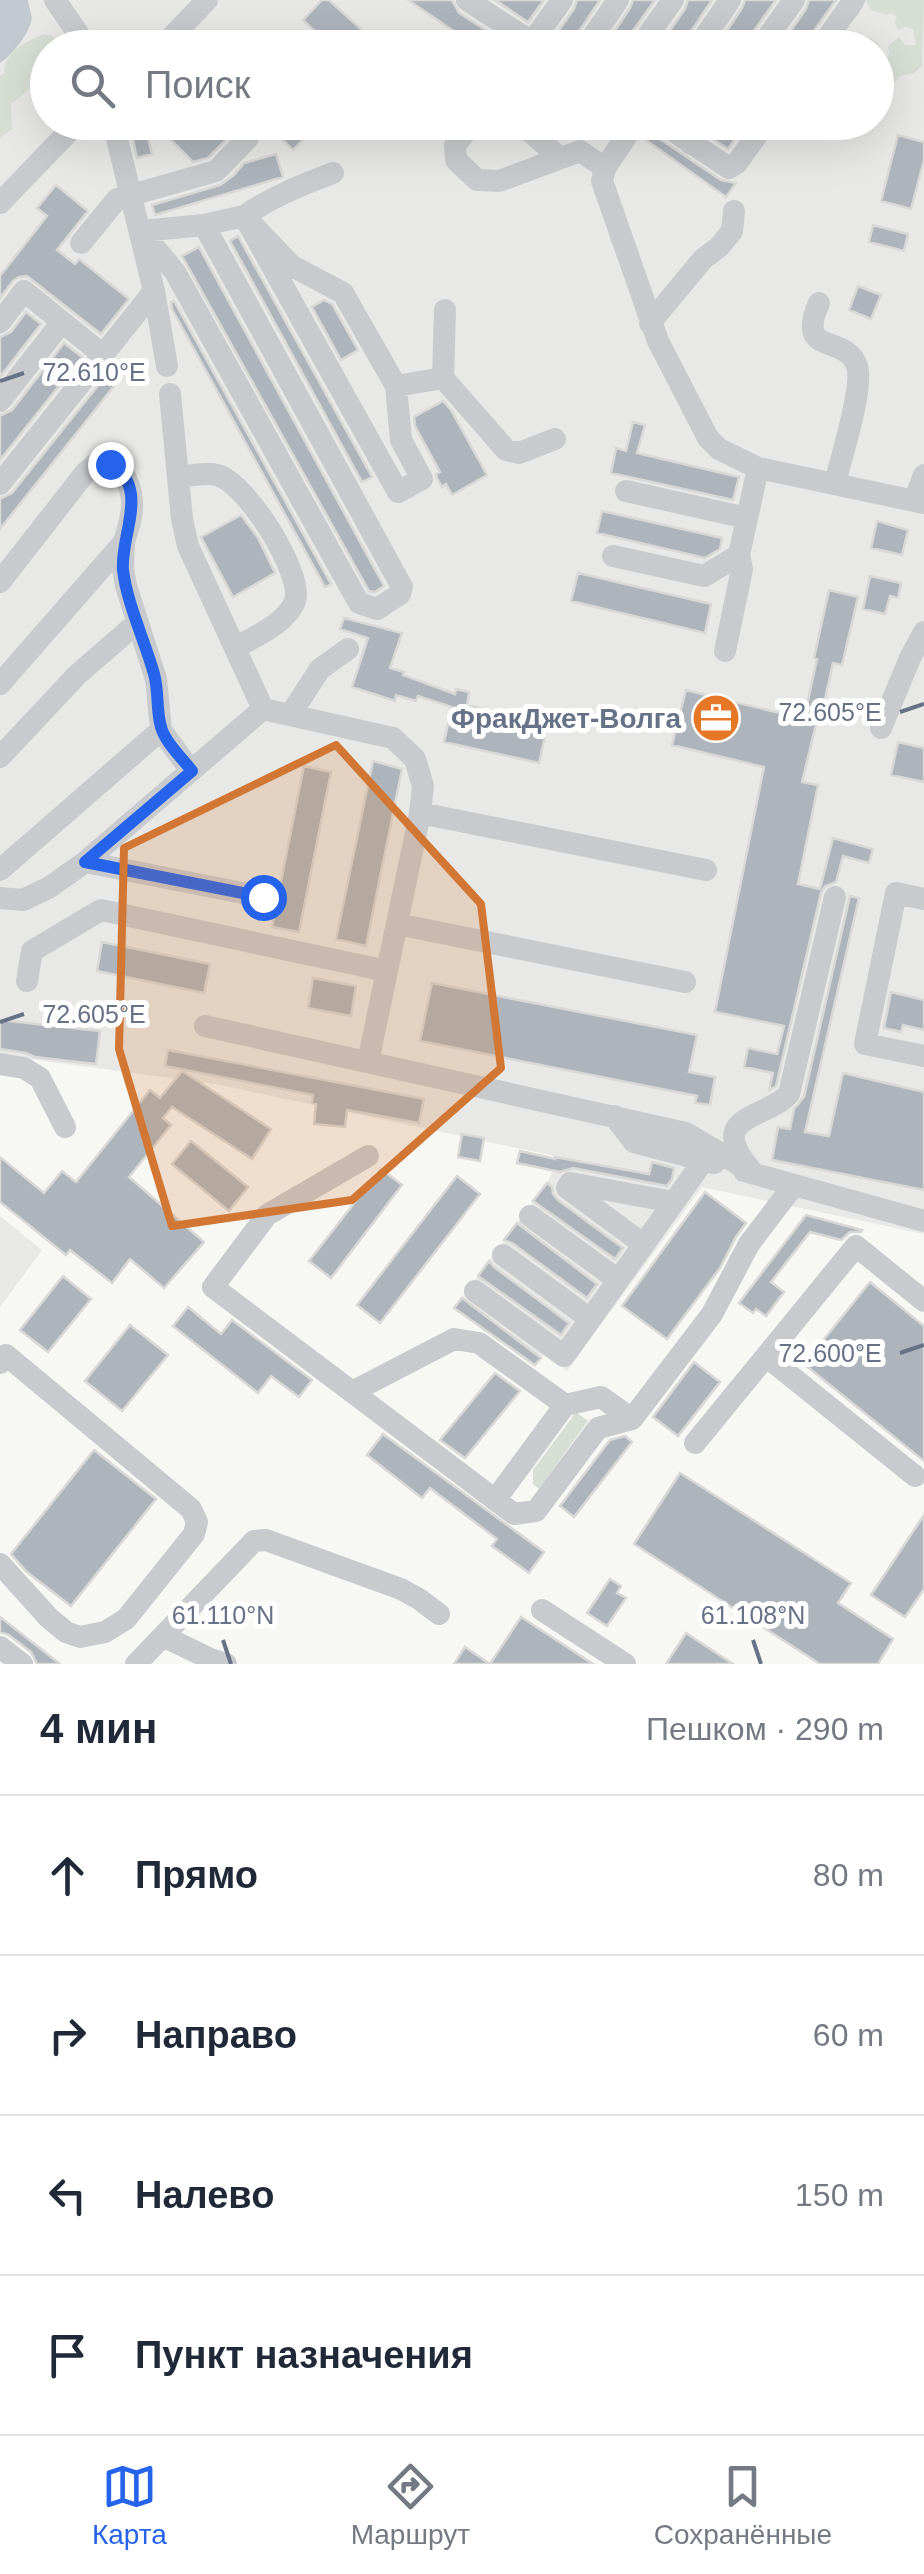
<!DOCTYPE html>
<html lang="ru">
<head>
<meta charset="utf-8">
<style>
  body { margin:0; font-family:Helvetica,sans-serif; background:#f6f6f7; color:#1f2937 }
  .stop { position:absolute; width:30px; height:30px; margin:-22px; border:8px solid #2563eb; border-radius:50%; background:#fff }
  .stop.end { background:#2563eb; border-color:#fff; box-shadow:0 2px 10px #0008 }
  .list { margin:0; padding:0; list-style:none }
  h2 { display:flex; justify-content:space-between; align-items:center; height:130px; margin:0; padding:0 40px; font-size:42px }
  h2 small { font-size:32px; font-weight:400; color:#747a83 }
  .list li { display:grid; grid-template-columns:65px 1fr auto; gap:30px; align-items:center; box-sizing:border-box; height:160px; padding:0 40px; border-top:2px solid #e0e1e3 }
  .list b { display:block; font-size:38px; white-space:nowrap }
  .list em { font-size:32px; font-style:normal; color:#747a83 }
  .icon { flex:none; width:55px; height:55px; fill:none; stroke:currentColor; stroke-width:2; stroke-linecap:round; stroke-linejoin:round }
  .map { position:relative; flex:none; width:924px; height:1664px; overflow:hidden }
  .search { position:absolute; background:#fff; box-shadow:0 10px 40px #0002; left:30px; right:30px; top:30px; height:110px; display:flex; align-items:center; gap:25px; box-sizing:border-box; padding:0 35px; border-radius:55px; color:#747a83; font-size:38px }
  .sheet { height:770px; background:#fff }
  nav { display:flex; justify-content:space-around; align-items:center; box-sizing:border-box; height:140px; border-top:2px solid #e0e1e3; background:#fff; font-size:28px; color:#747a83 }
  nav a { display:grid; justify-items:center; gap:5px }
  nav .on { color:#2563eb }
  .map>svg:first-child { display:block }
  .built { fill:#e8e8e7; fill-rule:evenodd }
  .green { fill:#d7dfd5 }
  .water { fill:#c2c9d0 }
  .building { fill:#adb4bb; stroke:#d8d9d7; stroke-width:2.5 }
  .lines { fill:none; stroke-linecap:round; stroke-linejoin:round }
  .minor { stroke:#c8cace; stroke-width:22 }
  .route { stroke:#2563eb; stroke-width:12 }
  .marked { fill:#d27634; fill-opacity:0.2; stroke:#d27634; stroke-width:8; stroke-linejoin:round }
  .ticks { fill:none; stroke:#667286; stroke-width:4 }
  .labels { text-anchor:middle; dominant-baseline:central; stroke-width:10; stroke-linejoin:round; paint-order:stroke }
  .poi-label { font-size:28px; font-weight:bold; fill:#667286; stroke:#fff; text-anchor:end }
  .ticks-label { font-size:25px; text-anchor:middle; fill:#667286; stroke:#fff; stroke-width:10; stroke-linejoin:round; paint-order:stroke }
</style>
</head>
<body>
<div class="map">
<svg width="924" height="1664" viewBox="0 0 924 1664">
  <rect width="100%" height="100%" fill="#f7f7f4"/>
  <!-- built -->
  <path class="built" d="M 0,0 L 924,0 L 924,1234 L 702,1187 L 567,1371 L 545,1352 L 534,1367 L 454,1308 L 547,1183 L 553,1171 L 555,1156 L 215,1084 L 0,1055 ZM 48,48 L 876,48 L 876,122 L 48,122 Z
    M 0,1216 L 42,1250 L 0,1307 Z"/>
  <!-- green -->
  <path class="green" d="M 858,0 L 924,0 L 922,66 L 914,73 L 900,76 L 885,96 L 877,94 L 884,82 L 880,72 L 878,72 L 879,78 L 877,80 L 876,48 L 863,45 L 868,37 L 879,44 L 882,53 L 888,57 L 890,53 L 887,47 L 899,37 L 905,45 L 916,45 L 913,29 L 905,27 L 899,30 L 894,23 L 897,17 L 892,13 L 885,15 L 871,10 L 865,0 L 860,7 L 859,15 L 850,19 Z
    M 44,34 L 53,36 L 62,47 L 48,48 L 47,71 C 35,83 25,94 11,104 L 12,129 L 0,138 L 0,76 L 4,73 C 4,51 26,42 44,34 Z
    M 576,1412 L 588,1421 L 539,1489 L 533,1484 L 533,1470 Z"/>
  <!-- water -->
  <path class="water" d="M 0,0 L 28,0 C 28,2 32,17 32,18 C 30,33 12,55 0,63 Z"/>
  <!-- building -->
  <path class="building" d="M 322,0 L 329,0 L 374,41 L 368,48 L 332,48 L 303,20 Z
    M 408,0 L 452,0 L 459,13 L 513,48 L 479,48 Z
    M 495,0 L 544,0 L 528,22 Z
    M 577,0 L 600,0 L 573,40 L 570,48 L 562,48 L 553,39 L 574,9 Z
    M 633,0 L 655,0 L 627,39 L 624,48 L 604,48 L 630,8 Z
    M 688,0 L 712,0 L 685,40 L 682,48 L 658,48 L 685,9 Z
    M 745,0 L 776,0 L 748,39 L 745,48 L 716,48 L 742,8 Z
    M 809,0 L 836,0 L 808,39 L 805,48 L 779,48 L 806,9 Z
    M 129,122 L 144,122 L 152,154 L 137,158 Z
    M 184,122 L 244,122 L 208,158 L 193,162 L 169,138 Z
    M 264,122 L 305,122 L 313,130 L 293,150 Z
    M 721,122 L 747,122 L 728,149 L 713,139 Z
    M 648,131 L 721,180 L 736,183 L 726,197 L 643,138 Z
    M 898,135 L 924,142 L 924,160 L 911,209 L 881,201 Z
    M 276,154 L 283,177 L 155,215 L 152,205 L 220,185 L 234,175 L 244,163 Z
    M 56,185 L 88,211 L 57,250 L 75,264 L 79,259 L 129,299 L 101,334 L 27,276 L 19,277 L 13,281 L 0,298 L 0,276 L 47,216 L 37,208 Z
    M 873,225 L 908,234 L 904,251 L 869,242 Z
    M 238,236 L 372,477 L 362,482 L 230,241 Z
    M 199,247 L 384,586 L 375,592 L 369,591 L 182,256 Z
    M 858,286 L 881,295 L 871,319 L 849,310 Z
    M 324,300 L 332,304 L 358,350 L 341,360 L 312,307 Z
    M 174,301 L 331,584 L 325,587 L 172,309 L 171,302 Z
    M 26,312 L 41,324 L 0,377 L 0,337 L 11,332 Z
    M 64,343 L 82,357 L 0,460 L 0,416 L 12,410 Z
    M 116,363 L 126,371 L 0,529 L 0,499 L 12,493 Z
    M 443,401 L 451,410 L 487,475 L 452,495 L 446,484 L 442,487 L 437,478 L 436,474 L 440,472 L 415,426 L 414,417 Z
    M 633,422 L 645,425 L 637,453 L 739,477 L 733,500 L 611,473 L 616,448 L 626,451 Z
    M 602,511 L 722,538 L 720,549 L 705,558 L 597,533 Z
    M 241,515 L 258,538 L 275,573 L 233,597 L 201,537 Z
    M 877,521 L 908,530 L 902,555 L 871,548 Z
    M 578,573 L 711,604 L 705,633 L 571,601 Z
    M 870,576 L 901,583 L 898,598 L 890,596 L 885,614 L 863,609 Z
    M 829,590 L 858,597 L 842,665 L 833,663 L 821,717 L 818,716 L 802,782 L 818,785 L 798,884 L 820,889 L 833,838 L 873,849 L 869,863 L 843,856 L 836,882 L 825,886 L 821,893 L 776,1086 L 769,1090 L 773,1073 L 744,1067 L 748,1048 L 777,1054 L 784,1026 L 715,1012 L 764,767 L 672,745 L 686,690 L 804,719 L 817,659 L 814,658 Z
    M 344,618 L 402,633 L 390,668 L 404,672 L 403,675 L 455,694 L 456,689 L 469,692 L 467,705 L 528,719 L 529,714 L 543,717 L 542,722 L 548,723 L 539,763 L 444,742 L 452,707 L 418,696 L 416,701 L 396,695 L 395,701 L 352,687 L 368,638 L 340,629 Z
    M 898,742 L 924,748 L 924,782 L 891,775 Z
    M 373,761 L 402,769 L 366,946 L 336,939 Z
    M 304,766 L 331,772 L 299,932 L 272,927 Z
    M 850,896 L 859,898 L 805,1132 L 829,1136 L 843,1073 L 924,1092 L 924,1190 L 772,1160 L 778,1127 L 790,1129 L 794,1109 L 804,1097 Z
    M 102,942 L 210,964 L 204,993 L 97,971 Z
    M 313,978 L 356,986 L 351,1016 L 308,1008 Z
    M 432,983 L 697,1035 L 689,1072 L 715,1077 L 710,1105 L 695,1103 L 697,1096 L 420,1041 Z
    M 891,992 L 924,1000 L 924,1030 L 903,1025 L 901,1032 L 884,1028 Z
    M 0,1020 L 100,1031 L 96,1064 L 35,1057 L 26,1053 L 0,1049 Z
    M 168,1050 L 424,1099 L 419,1123 L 347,1110 L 345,1127 L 314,1124 L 316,1104 L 312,1103 L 313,1095 L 165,1066 Z
    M 182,1071 L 271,1129 L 252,1159 L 172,1107 L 163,1118 L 171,1125 L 129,1177 L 204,1242 L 164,1288 L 130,1259 L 112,1283 L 70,1250 L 66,1255 L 0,1202 L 0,1157 L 44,1193 L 62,1171 L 76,1182 L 150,1090 L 160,1098 Z
    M 462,1134 L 484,1138 L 480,1161 L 458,1157 Z
    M 191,1141 L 248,1187 L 229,1211 L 172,1164 Z
    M 520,1151 L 555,1159 L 555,1157 L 649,1174 L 652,1162 L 674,1168 L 672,1179 L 667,1186 L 573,1168 L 560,1172 L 517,1163 Z
    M 381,1169 L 402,1185 L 331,1278 L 309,1261 Z
    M 457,1176 L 480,1194 L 380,1323 L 357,1305 Z
    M 547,1183 L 552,1187 L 553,1194 L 558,1200 L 623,1248 L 615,1259 L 533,1201 Z
    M 705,1192 L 746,1223 L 736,1237 L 720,1268 L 667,1339 L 622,1306 Z
    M 806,1215 L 862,1230 L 861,1232 L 850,1232 L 841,1240 L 810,1232 L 771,1282 L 784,1292 L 766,1316 L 756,1309 L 753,1313 L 739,1303 Z
    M 517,1223 L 597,1284 L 587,1298 L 512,1243 L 504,1240 Z
    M 489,1261 L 494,1267 L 569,1323 L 561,1335 L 478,1276 Z
    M 63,1276 L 91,1299 L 48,1352 L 20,1330 Z
    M 870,1282 L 924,1326 L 924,1461 L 804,1364 Z
    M 462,1298 L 541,1358 L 535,1365 L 454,1308 Z
    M 188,1307 L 221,1334 L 232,1320 L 312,1380 L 299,1397 L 271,1376 L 258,1393 L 173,1326 Z
    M 130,1325 L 168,1355 L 122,1411 L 85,1381 Z
    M 694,1362 L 720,1382 L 678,1436 L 653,1417 Z
    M 495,1373 L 520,1391 L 465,1458 L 440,1440 Z
    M 383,1434 L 544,1552 L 529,1573 L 492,1546 L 497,1539 L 430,1488 L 422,1498 L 367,1455 Z
    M 625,1436 L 632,1442 L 574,1517 L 560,1506 L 610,1440 Z
    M 94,1450 L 156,1499 L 71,1606 L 27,1572 L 11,1554 Z
    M 680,1473 L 851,1583 L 838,1603 L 893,1639 L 878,1664 L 820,1664 L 634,1544 Z
    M 924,1515 L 924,1589 L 905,1617 L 871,1595 Z
    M 610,1579 L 621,1586 L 617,1593 L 626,1598 L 607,1626 L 587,1613 Z
    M 0,1617 L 60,1664 L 37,1664 L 31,1652 L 9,1635 L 0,1632 Z
    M 521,1617 L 593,1664 L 454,1664 L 465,1647 L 490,1664 Z
    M 686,1633 L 733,1664 L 666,1664 Z"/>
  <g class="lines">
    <!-- minor -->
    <path class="minor" d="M 55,0 L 88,48
      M 467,0 L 541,48
      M 532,42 L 562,0
      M 161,48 L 207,0
      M 585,48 L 618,0
      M 639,48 L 673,0
      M 697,48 L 730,0
      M 760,48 L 794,0
      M 820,48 L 854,0
      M 113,122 L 154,291 L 167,366
      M 478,122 L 471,126 L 455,145 L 456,160 L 477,180 L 499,181 L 580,151 L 605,168
      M 516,122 L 532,133 L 560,158
      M 636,122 L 605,168 L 602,181 L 658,341 L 708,438 L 719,449 L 758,468 L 924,503
      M 660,122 L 729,168 L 737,163 L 766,122
      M 691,144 L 706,122
      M 0,203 L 78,122
      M 204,225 L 402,587 L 400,594 L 377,609 L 359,603 L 175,272 L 141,231 Z
      M 204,225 L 244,216 L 292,266 L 343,293 L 396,386 L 401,440 L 422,479 L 398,492 L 244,216 C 272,197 301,185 333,173
      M 81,243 L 117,199 L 216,171 L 248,138
      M 819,303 C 795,358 845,332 857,366 C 864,386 841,459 835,483
      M 0,322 L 24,291 L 103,355
      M 650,323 L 703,259 L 719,247 L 732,231 L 734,211
      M 443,378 L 506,450 L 519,453 L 555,439
      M 396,386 L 443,378 L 445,310
      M 0,401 L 62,322
      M 178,477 C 189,476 205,472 217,475 C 246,482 304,574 295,601 C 286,624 255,636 235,648
      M 0,484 L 154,291
      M 626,491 L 747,518
      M 914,501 L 924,475
      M 124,542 L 123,568 L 126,586 L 156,679 L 161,730 L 191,771
      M 613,556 L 704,576 L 739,555 L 758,468
      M 0,582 L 85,473 C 90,470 93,465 98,463 C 120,457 131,485 132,501 C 133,515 128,529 124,542 L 0,684
      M 725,651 L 742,569 L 739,555
      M 263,709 L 393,738 L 415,759 L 423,786 L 420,813
      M 290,715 L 320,669 L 348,649
      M 881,728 L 910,658 L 924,632
      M 0,757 L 77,675 L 138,622
      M 85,862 L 263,897
      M 0,870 L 161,730
      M 0,898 L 23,900 L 50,887 L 85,862 L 263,709 L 188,546 L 182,519 L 170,394
      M 924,899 L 896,893 L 865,1044 L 924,1056
      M 397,924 L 685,982
      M 27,981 L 32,951 L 101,910 L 387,971
      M 205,1026 L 686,1133 L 755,1174
      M 368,1062 L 420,813 L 706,870
      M 0,1064 L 24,1068 L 40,1078 L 65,1127
      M 614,1116 L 634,1142 L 714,1163
      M 368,1156 L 267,1215 L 213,1287 L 514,1514 L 536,1511 L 598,1428 L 632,1419 L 712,1314 L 749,1244 L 794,1185
      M 750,1169 C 705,1114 767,1119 789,1094 L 835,897
      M 744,1171 L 924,1221
      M 530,1216 L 618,1280
      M 643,1244 L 567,1188 L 570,1183 L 673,1202
      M 503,1255 L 590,1319
      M 475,1291 L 564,1356 L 704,1160
      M 766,1356 L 915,1476
      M 0,1363 L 6,1355 L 191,1509 L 197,1522 L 194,1534 L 126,1619 L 105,1632 L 80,1637 L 66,1632 L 49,1618 L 0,1564
      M 352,1392 L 454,1339 L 479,1343 L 565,1405
      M 695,1443 L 856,1246 L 924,1301
      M 495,1500 L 565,1405 L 601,1397 L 632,1419
      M 542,1610 L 625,1664
      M 163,1636 L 210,1659 L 226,1664
      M 0,1647 L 22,1664
      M 136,1664 L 254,1541 L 266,1540 L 401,1589 L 419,1599 L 439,1614"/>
  </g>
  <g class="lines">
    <!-- route -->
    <path class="route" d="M 110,464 C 151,487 120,535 123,570 C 127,604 145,641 154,674 C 159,691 156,710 161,727 C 165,742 182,758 192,771 L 85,862 L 263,897"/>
  </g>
  <!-- marked area -->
  <path class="marked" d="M 336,745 L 481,904 L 501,1068 L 352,1200 L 172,1226 L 119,1049 L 124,848 Z"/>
  <!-- ticks -->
  <path class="ticks" d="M 0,381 L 24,373M 900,712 L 924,704M 0,1022 L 24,1014M 900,1353 L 924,1345M 223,1640 L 231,1664M 753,1640 L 761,1664"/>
  <!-- icons -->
  <defs>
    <g id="office-disc" transform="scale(2.5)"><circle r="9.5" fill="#e57726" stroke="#fff"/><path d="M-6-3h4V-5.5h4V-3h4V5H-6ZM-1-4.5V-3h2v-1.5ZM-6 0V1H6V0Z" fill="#fff"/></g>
  </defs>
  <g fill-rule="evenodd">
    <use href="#office-disc" x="716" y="718"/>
  </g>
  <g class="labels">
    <!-- poi labels -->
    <g class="poi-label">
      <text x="681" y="718">ФракДжет-Волга</text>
    </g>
  </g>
  <g class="ticks-label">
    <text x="94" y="381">72.610°E</text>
    <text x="830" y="721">72.605°E</text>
    <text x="94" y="1023">72.605°E</text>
    <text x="830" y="1362">72.600°E</text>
    <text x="223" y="1624">61.110°N</text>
    <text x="753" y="1624">61.108°N</text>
  </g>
</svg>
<div class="stop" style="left:263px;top:897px"></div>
<div class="stop end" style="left:110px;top:464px"></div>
<div class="search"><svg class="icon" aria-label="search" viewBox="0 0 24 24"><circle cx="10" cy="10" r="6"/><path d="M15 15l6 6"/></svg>Поиск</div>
</div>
<section class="sheet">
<h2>4 мин<small>Пешком · 290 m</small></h2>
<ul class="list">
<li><svg class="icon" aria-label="ahead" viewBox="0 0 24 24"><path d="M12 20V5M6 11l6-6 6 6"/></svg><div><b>Прямо</b></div><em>80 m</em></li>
<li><svg class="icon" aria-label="right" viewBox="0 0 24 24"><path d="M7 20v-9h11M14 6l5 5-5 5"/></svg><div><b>Направо</b></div><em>60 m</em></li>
<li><svg class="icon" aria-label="left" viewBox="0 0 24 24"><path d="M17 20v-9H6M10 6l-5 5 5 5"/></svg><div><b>Налево</b></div><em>150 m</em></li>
<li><svg class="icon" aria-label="arrive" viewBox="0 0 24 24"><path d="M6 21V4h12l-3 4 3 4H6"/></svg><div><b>Пункт назначения</b></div></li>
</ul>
</section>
<nav>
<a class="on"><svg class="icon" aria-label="map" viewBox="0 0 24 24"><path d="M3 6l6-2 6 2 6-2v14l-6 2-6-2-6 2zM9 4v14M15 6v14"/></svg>Карта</a>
<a><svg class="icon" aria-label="directions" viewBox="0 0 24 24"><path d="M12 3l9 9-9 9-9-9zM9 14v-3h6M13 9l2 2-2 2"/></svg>Маршрут</a>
<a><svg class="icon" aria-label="saved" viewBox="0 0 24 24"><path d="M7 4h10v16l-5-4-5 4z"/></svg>Сохранённые</a>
</nav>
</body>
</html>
